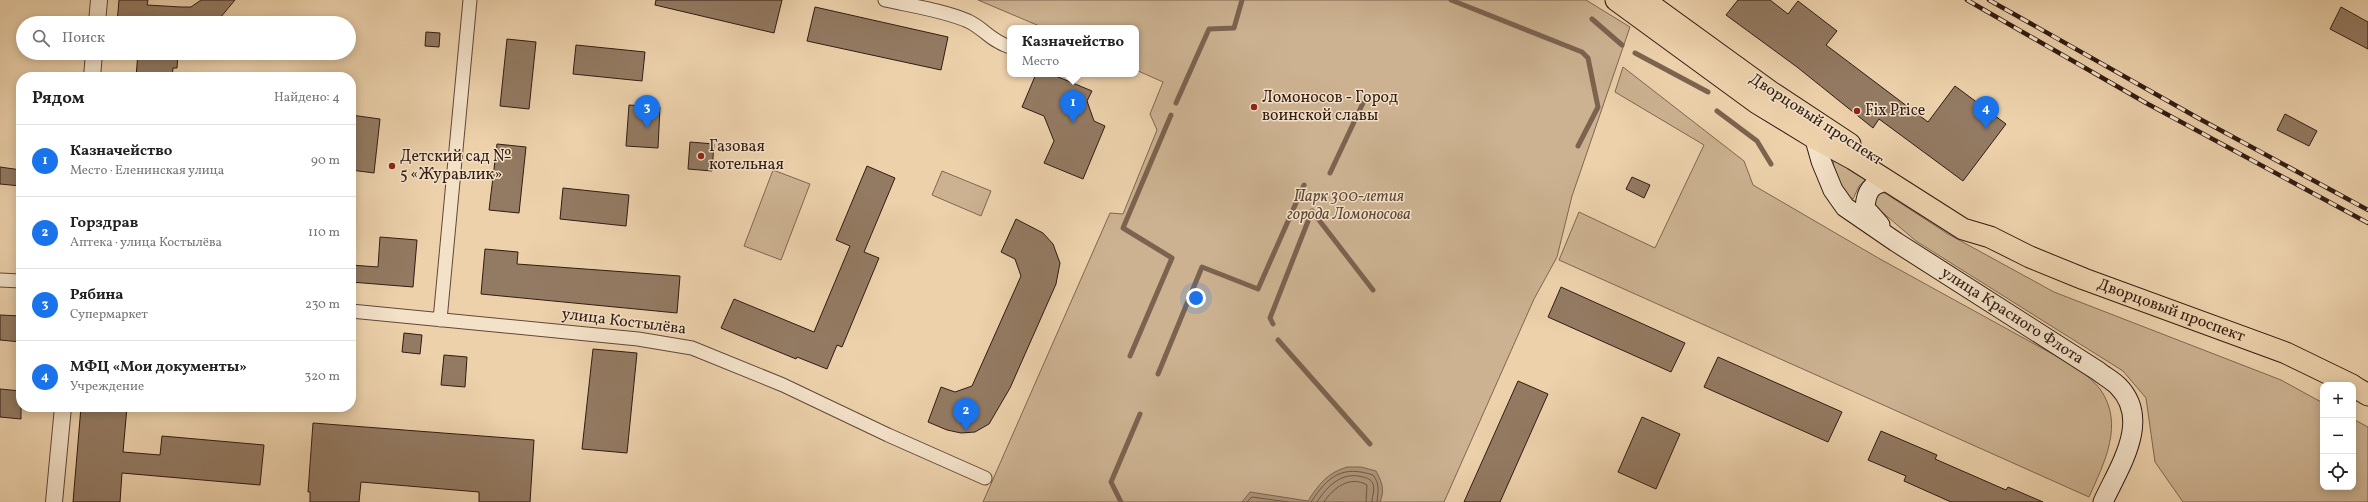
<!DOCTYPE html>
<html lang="ru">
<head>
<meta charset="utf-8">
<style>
  body { margin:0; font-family:Vollkorn,serif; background:#f6f6f6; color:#222 }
  .controls { position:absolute; right:12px; bottom:12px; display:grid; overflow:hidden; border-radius:8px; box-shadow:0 2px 10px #0003 }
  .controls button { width:36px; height:36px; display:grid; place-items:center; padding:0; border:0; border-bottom:1px solid #e0e0e0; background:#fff; color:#222; font:20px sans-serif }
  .you { position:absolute; left:1196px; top:298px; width:14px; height:14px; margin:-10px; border:3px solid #fff; border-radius:50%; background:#1a73e8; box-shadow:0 0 0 6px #1a73e833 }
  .badge { display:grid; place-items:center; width:26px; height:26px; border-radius:50%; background:#1a73e8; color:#fff; font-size:13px; font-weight:700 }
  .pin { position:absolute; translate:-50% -33px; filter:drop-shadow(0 1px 2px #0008) }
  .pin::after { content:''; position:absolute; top:21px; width:14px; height:12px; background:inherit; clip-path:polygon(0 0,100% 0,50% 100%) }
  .popup { position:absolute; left:1007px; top:25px; width:132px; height:52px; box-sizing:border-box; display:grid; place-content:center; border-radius:8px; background:#fff; filter:drop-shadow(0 1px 3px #0005); font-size:13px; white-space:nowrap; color:#767676 }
  .popup b { font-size:15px; color:#222 }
  .popup::after { content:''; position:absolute; left:50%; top:100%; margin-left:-8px; border:8px solid transparent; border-top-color:#fff }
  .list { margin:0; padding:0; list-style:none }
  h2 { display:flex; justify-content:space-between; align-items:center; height:52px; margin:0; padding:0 16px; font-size:17px }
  h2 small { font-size:13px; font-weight:400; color:#767676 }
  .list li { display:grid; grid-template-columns:26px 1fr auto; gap:12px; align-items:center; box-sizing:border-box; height:72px; padding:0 16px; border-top:1px solid #e0e0e0 }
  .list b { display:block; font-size:15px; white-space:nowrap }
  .list p { margin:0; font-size:13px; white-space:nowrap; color:#767676 }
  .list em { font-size:13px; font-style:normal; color:#767676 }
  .icon { flex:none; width:22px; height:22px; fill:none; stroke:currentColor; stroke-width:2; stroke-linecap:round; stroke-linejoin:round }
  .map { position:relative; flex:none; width:2368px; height:502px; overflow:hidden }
  .search { position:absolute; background:#fff; box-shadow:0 2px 10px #0003; left:16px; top:16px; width:340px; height:44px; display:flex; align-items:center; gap:10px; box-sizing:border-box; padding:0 14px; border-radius:22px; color:#767676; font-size:15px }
  .panel { position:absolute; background:#fff; box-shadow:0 2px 10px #0003; left:16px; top:72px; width:340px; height:340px; border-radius:16px }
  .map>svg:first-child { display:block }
  .green { fill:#ccb291; stroke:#7f6652 }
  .water { fill:#ad9377; stroke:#7c634f }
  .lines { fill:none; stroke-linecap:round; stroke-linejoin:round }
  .shore { stroke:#705744; stroke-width:1 }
  .stream { stroke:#7c634f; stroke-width:5 }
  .building { fill:#937a62; stroke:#321b12 }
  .minor-casing { stroke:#604838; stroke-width:15 }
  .tertiary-casing { stroke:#604838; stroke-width:18 }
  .secondary-casing { stroke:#321b12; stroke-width:21 }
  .primary-casing { stroke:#321b12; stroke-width:23 }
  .minor { stroke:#f3e1c8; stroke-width:13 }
  .tertiary { stroke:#f3e1c8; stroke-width:16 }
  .secondary { stroke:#f3e1c8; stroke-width:19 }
  .primary { stroke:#ecd1ab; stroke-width:21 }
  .rail-casing { stroke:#321b12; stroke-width:4.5 }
  .rail { stroke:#f3e1c8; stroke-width:3; stroke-dasharray:9; stroke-linecap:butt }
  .poi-dot { fill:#8f2418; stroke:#f3e1c8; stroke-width:1.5 }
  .labels { text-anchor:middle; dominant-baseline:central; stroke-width:3; stroke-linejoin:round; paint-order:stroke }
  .poi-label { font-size:16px; fill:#321b12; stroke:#f3e1c8; text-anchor:start }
  .street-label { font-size:16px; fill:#321b12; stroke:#f3e1c8 }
  .park-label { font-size:16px; font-style:italic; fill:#604838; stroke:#f3e1c8 }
</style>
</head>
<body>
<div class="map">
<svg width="2368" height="502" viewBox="0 0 2368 502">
  <rect width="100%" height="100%" fill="#ecd1ab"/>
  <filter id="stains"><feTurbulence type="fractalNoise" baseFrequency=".005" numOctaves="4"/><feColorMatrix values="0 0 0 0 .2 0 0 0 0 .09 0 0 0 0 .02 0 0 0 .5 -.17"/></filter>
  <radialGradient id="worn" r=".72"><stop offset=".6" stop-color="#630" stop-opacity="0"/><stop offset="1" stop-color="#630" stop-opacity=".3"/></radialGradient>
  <!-- green -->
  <path class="green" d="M 978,0 L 1586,0 L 1630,27 L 1572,196 L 1557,257 L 1534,299 L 1444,502 L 983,502 L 1110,213 L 1123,214 L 1157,130 L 1150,114 L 1163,82 L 1136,70 L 1136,28 L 1044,28 Z
    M 1623,67 L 1744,161 L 1753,185 L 1880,259 L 2078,368 C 2085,375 2094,381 2100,389 C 2125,424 2104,463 2089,497 L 1559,260 L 1579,212 L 1655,248 L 1704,145 L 1615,92 Z
    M 1834,157 L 1870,176 L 1859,186 L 1853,199 C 1844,195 1830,167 1834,157 Z
    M 773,170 L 810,184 L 781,260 L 744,246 Z
    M 942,171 L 991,191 L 981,216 L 932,195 Z
    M 1878,193 L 1885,193 L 1948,234 L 2054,292 L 2281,380 L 2323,403 L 2323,487 L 2353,487 L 2353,419 L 2368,427 L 2368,502 L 2183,502 L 2155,462 L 2146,398 L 2123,371 L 1916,241 L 1875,206 L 1873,199 Z"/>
  <!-- water -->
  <path class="water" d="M 1347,467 L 1361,467 L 1376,471 C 1382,482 1385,490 1380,502 L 1242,502 L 1250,492 L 1308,501 C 1319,484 1327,473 1347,467 Z"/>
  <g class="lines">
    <!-- shore -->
    <path class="shore" d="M 1247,502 L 1252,497 L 1288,502
      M 1311,502 C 1328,476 1342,465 1373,475 C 1380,484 1378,491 1377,502
      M 1317,502 C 1327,486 1342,471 1363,477 C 1367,478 1371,479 1373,484 C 1375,491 1372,495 1372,502
      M 1324,502 C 1333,488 1350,475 1367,485 L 1366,502"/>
    <!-- stream -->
    <path class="stream" d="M 1451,0 L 1582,52 L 1588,58 L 1598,107 L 1578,146
      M 1592,19 L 1622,45
      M 1635,53 L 1708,92
      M 1176,103 L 1209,29 L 1234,28 L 1242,0
      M 1717,111 L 1757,141 L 1771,164
      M 1330,173 L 1363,103
      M 1312,211 L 1373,290
      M 1273,324 L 1270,318 L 1312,211
      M 1278,340 L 1370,444
      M 1130,356 L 1172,258 L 1123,228 L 1171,115
      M 1158,374 L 1202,267 L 1258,289 L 1304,185
      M 1121,502 L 1111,482 L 1140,414"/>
  </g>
  <!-- building -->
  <path class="building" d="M 119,0 L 148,0 L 147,5 L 181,7 L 191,7 L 201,0 L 235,0 L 220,18 L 212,23 L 117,23 Z
    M 656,0 L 782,0 L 774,33 L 655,5 Z
    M 1738,0 L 1770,0 L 1788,14 L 1798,1 L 1837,31 L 1826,45 L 1928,122 L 1955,86 L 2006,124 L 1963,181 L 1879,119 L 1873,128 L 1797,67 L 1726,15 Z
    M 815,7 L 948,37 L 941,70 L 807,41 Z
    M 2341,7 L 2368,22 L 2368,49 L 2330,29 Z
    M 426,32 L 440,33 L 439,47 L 425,46 Z
    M 507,39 L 536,42 L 529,109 L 500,106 Z
    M 576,45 L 645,52 L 642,81 L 573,74 Z
    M 138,53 L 178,53 L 177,68 L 173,68 L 172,77 L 136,77 Z
    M 1036,74 L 1051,74 L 1092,91 L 1087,101 L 1094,121 L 1105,126 L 1083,179 L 1044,163 L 1054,141 L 1044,116 L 1022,107 Z
    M 629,105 L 660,107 L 658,148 L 626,146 Z
    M 2285,114 L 2317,131 L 2309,146 L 2277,130 Z
    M 351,115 L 380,119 L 374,173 L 351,170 Z
    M 690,142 L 714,144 L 712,171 L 688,169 Z
    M 497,144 L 526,147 L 519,213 L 489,210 Z
    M 867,166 L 895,178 L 864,252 L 879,258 L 842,347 L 837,345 L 827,369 L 797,357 L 796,359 L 721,328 L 734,299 L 814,332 L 850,246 L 836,240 Z
    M 0,167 L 21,170 L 21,186 L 0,184 Z
    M 1632,177 L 1650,185 L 1644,198 L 1626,189 Z
    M 563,188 L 629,195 L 626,226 L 560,219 Z
    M 1016,219 L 1043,233 L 1053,244 L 1060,263 L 1056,284 L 1010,388 L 989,424 L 975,432 L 961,433 L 947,430 L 928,422 L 941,387 L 955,392 L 972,386 L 1021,276 L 1015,259 L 1001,252 Z
    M 380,237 L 417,240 L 413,287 L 351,282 L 351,265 L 378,267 Z
    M 485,249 L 518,252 L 517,264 L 680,276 L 677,313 L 481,294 Z
    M 1561,287 L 1685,343 L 1671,372 L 1548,317 Z
    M 0,315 L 21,316 L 21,342 L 0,340 Z
    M 404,333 L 422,335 L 420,354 L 402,352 Z
    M 593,349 L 637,353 L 627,453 L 582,449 Z
    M 444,355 L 467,357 L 465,387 L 441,385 Z
    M 1718,357 L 1842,412 L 1828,442 L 1704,387 Z
    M 1518,381 L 1548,394 L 1500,502 L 1464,502 Z
    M 0,389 L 21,391 L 21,419 L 0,417 Z
    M 81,407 L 127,407 L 123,452 L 160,455 L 162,436 L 264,445 L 260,485 L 122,473 L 120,502 L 73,502 Z
    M 1642,417 L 1680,434 L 1656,489 L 1618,472 Z
    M 313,423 L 534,440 L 530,502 L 479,502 L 479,492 L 361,482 L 359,502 L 310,502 L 310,492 L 308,492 Z
    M 1881,431 L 1937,455 L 1935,459 L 2006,490 L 2008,487 L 2043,502 L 1951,502 L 1904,481 L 1906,476 L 1868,460 Z"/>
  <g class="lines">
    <!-- minor casing -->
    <g class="minor-casing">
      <path id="minor" d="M 885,0 C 912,6 942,10 968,21 C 985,29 989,40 1010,47
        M 0,280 L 21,281
        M 351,311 L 638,339 L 692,348 L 783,385 L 888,435 L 985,478
        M 440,320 L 470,0"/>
    </g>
    <!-- tertiary casing -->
    <g class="tertiary-casing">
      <path id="tertiary" d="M 97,23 L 99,0
        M 92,77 L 94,53
        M 54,502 L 63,407"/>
    </g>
    <!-- secondary casing -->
    <g class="secondary-casing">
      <g id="secondary">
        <path id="s1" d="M 1812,129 L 1821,161 L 1833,190 L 1845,207 L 1896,242 L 2098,371 C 2104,376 2112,380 2118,386 C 2152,420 2119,467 2103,502"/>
        <path d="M 1880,225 L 1865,208 C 1866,192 1871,183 1888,181"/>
      </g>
    </g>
    <!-- primary casing -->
    <g class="primary-casing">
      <g id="primary">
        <path id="s2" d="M 1616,0 L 1757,103 L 1816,139 L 1853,159 L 1963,229 L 1990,237 L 2030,257 L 2084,279 L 2286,353 L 2352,385"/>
        <path d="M 1644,0 L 1771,92 L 1850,144"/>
        <path d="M 2353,386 L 2368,395"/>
      </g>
    </g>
    <!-- minor -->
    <use href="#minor" class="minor"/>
    <!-- tertiary -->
    <use href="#tertiary" class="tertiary"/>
    <!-- secondary -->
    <use href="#secondary" class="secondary"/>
    <!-- primary -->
    <use href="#primary" class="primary"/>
    <!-- rail casing -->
    <g class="rail-casing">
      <path id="rail" d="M 1967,0 L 2146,103 L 2368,223
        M 1989,0 L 2198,118 L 2368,210"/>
    </g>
    <!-- rail -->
    <use href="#rail" class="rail"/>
  </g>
  <!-- markers -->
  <g class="poi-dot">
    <circle cx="1254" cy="107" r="4"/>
    <circle cx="1857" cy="111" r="4"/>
    <circle cx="701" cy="156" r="4"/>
    <circle cx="392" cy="166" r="4"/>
  </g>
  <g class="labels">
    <!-- poi labels -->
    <g class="poi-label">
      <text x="1262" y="98">Ломоносов - Город<tspan x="1262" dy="18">воинской славы</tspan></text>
      <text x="1865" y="111">Fix Price</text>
      <text x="709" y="147">Газовая<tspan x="709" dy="18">котельная</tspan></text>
      <text x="400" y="157">Детский сад №<tspan x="400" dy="18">5 «Журавлик»</tspan></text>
    </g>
    <!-- street labels -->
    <g class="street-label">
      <text transform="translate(1816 120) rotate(33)">Дворцовый проспект</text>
      <text stroke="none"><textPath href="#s2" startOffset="640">Дворцовый проспект</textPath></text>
      <text stroke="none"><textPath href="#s1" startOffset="285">улица Красного Флота</textPath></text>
      <text transform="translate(624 322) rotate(7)">улица Костылёва</text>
    </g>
    <!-- park labels -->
    <g class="park-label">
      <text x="1349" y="197">Парк 300-летия<tspan x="1349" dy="18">города Ломоносова</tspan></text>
    </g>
  </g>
  <rect width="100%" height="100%" filter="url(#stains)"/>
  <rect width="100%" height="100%" fill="url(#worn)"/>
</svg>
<div class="controls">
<button>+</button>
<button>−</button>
<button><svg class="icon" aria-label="locate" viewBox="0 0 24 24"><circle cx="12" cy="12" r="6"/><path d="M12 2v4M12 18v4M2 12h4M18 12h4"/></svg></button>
</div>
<div class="you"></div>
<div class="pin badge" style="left:1073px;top:123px">1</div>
<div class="popup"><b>Казначейство</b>Место</div>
<div class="pin badge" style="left:966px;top:431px">2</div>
<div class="pin badge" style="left:647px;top:128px">3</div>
<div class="pin badge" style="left:1986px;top:129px">4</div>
<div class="search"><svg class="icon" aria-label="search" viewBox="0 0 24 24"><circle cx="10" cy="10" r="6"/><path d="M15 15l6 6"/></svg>Поиск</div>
<section class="panel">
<h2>Рядом<small>Найдено: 4</small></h2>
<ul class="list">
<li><span class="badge">1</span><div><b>Казначейство</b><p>Место · Еленинская улица</p></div><em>90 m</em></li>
<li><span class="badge">2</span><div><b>Горздрав</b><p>Аптека · улица Костылёва</p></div><em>110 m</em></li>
<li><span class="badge">3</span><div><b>Рябина</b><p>Супермаркет</p></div><em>230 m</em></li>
<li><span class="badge">4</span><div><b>МФЦ «Мои документы»</b><p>Учреждение</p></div><em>320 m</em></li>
</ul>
</section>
</div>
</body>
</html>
